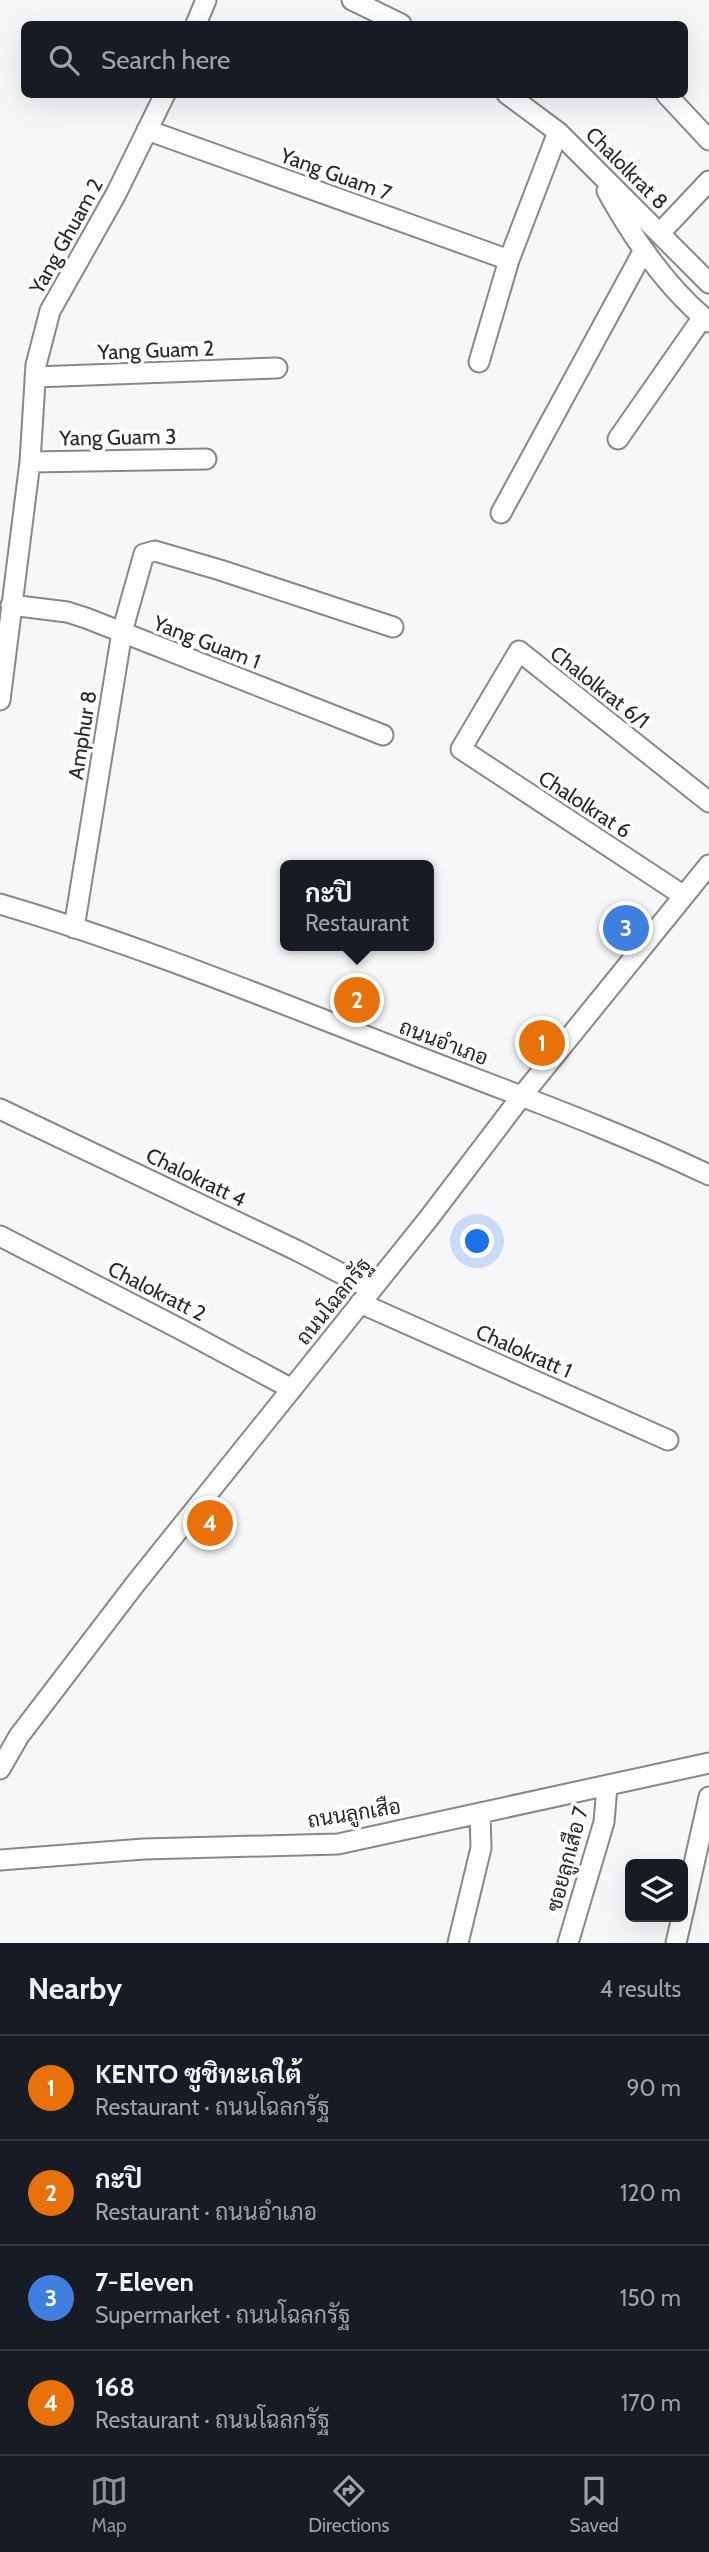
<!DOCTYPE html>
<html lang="en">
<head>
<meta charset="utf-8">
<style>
  body { margin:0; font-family:Cabin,Sarabun,sans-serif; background:#242831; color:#f1f3f6 }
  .controls { position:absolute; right:21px; bottom:21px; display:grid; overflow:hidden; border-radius:10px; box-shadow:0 7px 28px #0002 }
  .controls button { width:63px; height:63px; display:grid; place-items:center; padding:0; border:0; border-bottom:2px solid #363941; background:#171b24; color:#f1f3f6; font:35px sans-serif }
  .you { position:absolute; left:478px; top:1242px; width:24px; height:24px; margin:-18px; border:5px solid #fff; border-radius:50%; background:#1a73e8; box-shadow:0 0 0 10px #1a73e833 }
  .badge { display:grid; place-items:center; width:46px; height:46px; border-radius:50%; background:#8c9099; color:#fff; font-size:23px; font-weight:700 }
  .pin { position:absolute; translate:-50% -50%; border:4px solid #fff; box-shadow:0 2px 7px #0006 }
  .popup { position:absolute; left:280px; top:860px; width:154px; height:91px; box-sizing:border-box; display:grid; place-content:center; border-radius:10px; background:#171b24; filter:drop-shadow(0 2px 5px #0005); font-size:23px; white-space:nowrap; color:#9ea1a6 }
  .popup b { font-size:26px; color:#f1f3f6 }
  .popup::after { content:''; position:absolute; left:50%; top:100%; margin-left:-14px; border:14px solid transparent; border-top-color:#171b24 }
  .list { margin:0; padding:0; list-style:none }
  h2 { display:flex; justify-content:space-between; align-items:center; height:91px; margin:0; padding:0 28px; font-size:30px }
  h2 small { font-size:23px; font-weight:400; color:#9ea1a6 }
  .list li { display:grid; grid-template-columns:46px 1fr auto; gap:21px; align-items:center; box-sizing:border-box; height:105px; padding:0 28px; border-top:2px solid #363941 }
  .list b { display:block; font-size:26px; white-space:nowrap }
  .list p { margin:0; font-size:23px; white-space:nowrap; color:#9ea1a6 }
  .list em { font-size:23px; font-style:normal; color:#9ea1a6 }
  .icon { flex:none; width:38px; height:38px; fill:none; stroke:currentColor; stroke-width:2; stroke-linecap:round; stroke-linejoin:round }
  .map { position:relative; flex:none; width:709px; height:1943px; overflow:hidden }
  .search { position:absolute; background:#171b24; box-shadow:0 7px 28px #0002; left:21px; right:21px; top:21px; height:77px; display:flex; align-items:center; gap:18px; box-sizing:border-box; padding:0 24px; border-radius:10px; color:#9ea1a6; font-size:26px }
  .sheet { height:511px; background:#171b24 }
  nav { display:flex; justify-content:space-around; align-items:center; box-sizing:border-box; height:98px; border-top:2px solid #363941; background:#171b24; font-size:19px; color:#9ea1a6 }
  nav a { display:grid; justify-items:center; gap:4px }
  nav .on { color:#8c9099 }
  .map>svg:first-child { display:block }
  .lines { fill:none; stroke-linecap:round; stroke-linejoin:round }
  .minor-casing { stroke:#888889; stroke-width:23 }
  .minor { stroke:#fff; stroke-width:19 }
  .labels { text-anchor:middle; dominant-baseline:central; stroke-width:7; stroke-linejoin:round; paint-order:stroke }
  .street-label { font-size:21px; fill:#282829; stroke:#fff }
</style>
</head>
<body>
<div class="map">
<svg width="709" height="1943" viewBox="0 0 709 1943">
  <rect width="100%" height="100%" fill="#f7f7f9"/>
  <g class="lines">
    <!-- minor casing -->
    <g class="minor-casing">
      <path id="minor" d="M 352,0 L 401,24
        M 196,24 L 206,0
        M 507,94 L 558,132 L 709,283
        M 666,94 L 709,140
        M 147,130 L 509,260
        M 607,191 C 633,238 667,288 709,322
        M 660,233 L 709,181
        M 479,362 L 509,260 L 558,132
        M 35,377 L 277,368
        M 618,439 L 703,317
        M 30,462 L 206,459
        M 501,513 L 644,250
        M 11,605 L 67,612 L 86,618 L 383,735
        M 0,700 L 30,462 L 36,365 L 50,311 L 116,194 L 165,94
        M 684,896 L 461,749 L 519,651 L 709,802
        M 0,904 C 136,944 267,998 399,1049 C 503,1090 609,1127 709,1175
        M 74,928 L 122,632 L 144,554 L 155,551 L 220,570 L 393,627
        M 0,1109 L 298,1251 L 371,1289
        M 0,1236 L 182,1330 L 292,1389
        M 360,1303 L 668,1440
        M 0,1769 L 19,1736 L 136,1583 L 429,1218 L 521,1097 L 709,865
        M 0,1860 L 144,1849 L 338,1844 L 709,1763
        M 683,1913 L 709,1797
        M 458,1943 L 481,1848 L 480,1814
        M 568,1943 L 604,1822 L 607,1786
        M 676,1943 L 682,1917"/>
    </g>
    <!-- minor -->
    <use href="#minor" class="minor"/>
  </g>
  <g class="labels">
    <!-- street labels -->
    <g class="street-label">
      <text transform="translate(627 168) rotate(45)">Chalolkrat 8</text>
      <text transform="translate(336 174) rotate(20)">Yang Guam 7</text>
      <text transform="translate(66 236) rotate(-61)">Yang Ghuam 2</text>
      <text transform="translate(156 350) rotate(-2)">Yang Guam 2</text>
      <text transform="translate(118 437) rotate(-1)">Yang Guam 3</text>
      <text transform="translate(207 642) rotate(21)">Yang Guam 1</text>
      <text transform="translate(600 687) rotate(38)">Chalolkrat 6/1</text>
      <text transform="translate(82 735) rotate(-81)">Amphur 8</text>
      <text transform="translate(585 804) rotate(33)">Chalolkrat 6</text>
      <text transform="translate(444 1042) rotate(21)">ถนนอำเภอ</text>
      <text transform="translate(196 1177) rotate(26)">Chalokratt 4</text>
      <text transform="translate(157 1291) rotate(27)">Chalokratt 2</text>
      <text transform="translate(333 1301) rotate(-51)">ถนนโฉลกรัฐ</text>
      <text transform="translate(524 1351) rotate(24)">Chalokratt 1</text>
      <text transform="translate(354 1813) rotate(-9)">ถนนลูกเสือ</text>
      <text transform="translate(567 1859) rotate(-75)">ซอยลูกเสือ 7</text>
    </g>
  </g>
</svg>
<div class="controls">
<button><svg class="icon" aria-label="layers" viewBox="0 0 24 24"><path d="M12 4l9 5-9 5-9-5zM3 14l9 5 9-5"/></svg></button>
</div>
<div class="you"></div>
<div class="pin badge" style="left:542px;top:1043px;background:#e8710a">1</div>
<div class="pin badge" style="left:357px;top:1000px;background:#e8710a">2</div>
<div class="popup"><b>กะปิ</b>Restaurant</div>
<div class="pin badge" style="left:626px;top:928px;background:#3f7fe0">3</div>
<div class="pin badge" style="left:210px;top:1523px;background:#e8710a">4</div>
<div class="search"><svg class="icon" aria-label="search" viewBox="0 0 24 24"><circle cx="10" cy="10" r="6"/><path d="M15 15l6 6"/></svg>Search here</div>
</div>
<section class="sheet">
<h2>Nearby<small>4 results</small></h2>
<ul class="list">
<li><span class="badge" style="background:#e8710a">1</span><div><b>KENTO ซูชิทะเลใต้</b><p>Restaurant · ถนนโฉลกรัฐ</p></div><em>90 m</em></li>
<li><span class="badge" style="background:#e8710a">2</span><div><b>กะปิ</b><p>Restaurant · ถนนอำเภอ</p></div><em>120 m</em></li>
<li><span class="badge" style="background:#3f7fe0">3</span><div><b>7-Eleven</b><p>Supermarket · ถนนโฉลกรัฐ</p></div><em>150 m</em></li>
<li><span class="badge" style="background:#e8710a">4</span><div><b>168</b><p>Restaurant · ถนนโฉลกรัฐ</p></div><em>170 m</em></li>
</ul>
</section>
<nav>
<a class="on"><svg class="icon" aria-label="map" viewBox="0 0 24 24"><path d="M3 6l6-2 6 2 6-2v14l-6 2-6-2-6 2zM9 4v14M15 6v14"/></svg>Map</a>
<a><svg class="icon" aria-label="directions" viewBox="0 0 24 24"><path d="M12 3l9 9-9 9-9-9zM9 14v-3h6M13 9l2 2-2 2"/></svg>Directions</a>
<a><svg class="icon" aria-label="saved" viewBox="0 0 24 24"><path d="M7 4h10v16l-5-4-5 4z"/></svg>Saved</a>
</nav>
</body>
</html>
